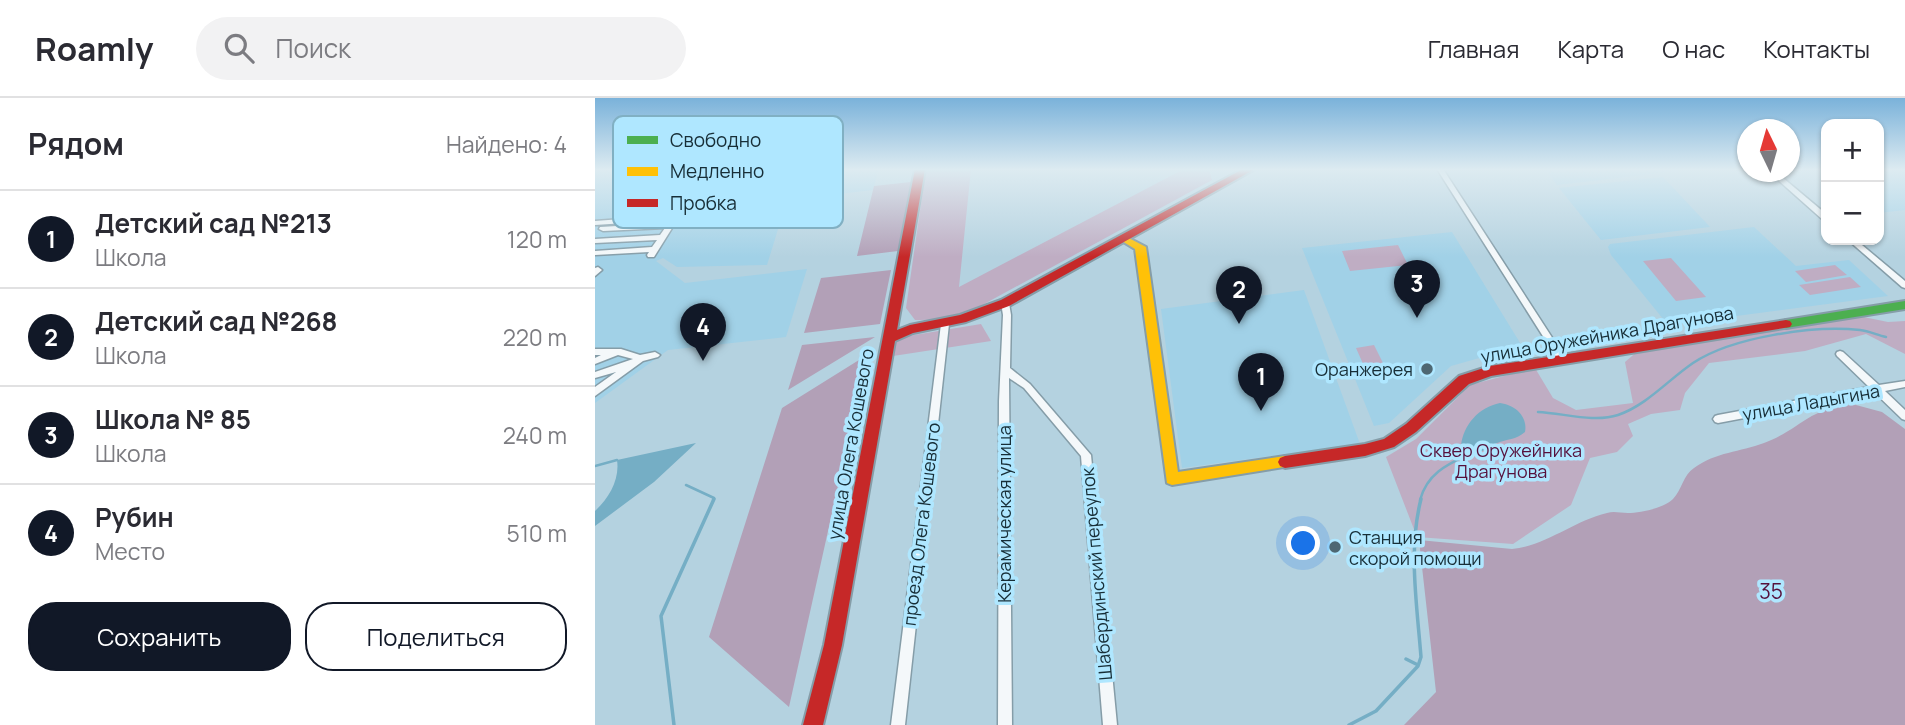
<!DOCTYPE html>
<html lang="ru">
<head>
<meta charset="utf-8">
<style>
  body { margin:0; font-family:Manrope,sans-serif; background:#f2f2f3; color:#2b2b33 }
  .controls { position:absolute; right:21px; top:21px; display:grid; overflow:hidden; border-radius:14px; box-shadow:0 2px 5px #0004 }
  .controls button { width:63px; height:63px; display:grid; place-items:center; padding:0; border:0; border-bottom:2px solid #e1e1e2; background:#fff; color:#2b2b33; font:35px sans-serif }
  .compass { position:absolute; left:1142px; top:21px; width:63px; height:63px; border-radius:50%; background:#fff; box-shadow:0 2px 5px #0004; rotate:355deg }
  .you { position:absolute; left:709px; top:446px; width:24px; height:24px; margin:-18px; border:5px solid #fff; border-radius:50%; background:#1a73e8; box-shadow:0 0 0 10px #1a73e833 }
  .badge { display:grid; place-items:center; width:46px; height:46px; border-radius:50%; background:#111827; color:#fff; font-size:23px; font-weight:700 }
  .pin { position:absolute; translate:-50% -58px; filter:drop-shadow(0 2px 4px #0008) }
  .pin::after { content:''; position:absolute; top:37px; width:24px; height:21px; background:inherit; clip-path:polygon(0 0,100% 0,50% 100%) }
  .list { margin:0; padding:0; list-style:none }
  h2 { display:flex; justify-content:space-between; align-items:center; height:91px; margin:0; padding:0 28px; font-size:30px }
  h2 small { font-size:23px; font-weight:400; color:#7c7c81 }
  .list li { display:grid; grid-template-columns:46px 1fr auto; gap:21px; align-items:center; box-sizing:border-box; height:98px; padding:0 28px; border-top:2px solid #e1e1e2 }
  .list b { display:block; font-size:26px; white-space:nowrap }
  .list p { margin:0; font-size:23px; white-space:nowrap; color:#7c7c81 }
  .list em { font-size:23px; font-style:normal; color:#7c7c81 }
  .actions { display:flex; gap:14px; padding:21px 28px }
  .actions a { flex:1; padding:16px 0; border:2px solid #111827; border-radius:28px; text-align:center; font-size:24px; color:#111827 }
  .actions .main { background:#111827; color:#fff }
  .icon { flex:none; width:38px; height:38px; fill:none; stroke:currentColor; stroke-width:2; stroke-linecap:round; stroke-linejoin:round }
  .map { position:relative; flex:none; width:1310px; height:627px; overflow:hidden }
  header { display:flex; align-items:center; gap:42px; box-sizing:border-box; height:98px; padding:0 35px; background:#fff; border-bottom:2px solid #e1e1e2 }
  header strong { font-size:33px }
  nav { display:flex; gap:38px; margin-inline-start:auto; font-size:24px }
  .search { width:490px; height:63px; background:#f2f2f3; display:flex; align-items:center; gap:18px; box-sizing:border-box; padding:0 24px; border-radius:38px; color:#7c7c81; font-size:26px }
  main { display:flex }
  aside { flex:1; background:#fff }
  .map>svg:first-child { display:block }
  .built { fill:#a1d1e7 }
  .green { fill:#bfadc3 }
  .forest { fill:#b2a0b7 }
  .water { fill:#75aec5 }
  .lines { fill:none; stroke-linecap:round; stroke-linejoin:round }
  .stream-far1 { stroke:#75aec5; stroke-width:2.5 }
  .stream { stroke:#75aec5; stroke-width:3.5 }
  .street-casing { stroke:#859da8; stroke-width:3 }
  .fast-casing { stroke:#859da8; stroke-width:4 }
  .slow-casing { stroke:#859da8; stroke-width:4 }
  .jam-casing { stroke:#859da8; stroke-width:4 }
  .street { fill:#f4f8fa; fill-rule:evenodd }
  .fast { fill:#4caf50; fill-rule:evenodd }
  .slow { fill:#ffc107; fill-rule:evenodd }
  .jam { fill:#c62828; fill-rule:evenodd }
  .poi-dot { fill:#4e6772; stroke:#afe7ff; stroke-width:2.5 }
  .labels { text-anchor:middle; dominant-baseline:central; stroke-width:7; stroke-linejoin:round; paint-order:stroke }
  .street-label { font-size:18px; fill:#172e37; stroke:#afe7ff }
  .poi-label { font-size:18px; fill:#172e37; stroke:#afe7ff; text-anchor:end }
  .park-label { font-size:18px; fill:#56113c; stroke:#afe7ff }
  .near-park-label { font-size:21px; fill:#56113c; stroke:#afe7ff }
  .key { fill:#afe7ff; stroke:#81b0c3; stroke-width:2 }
  .key-label { font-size:19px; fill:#172e37 }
</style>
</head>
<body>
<header>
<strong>Roamly</strong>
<div class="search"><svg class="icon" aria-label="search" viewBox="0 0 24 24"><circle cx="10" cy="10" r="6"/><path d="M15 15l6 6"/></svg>Поиск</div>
<nav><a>Главная</a><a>Карта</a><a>О нас</a><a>Контакты</a></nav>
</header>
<main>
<aside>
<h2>Рядом<small>Найдено: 4</small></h2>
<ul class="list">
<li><span class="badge">1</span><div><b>Детский сад №213</b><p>Школа</p></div><em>120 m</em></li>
<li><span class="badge">2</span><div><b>Детский сад №268</b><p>Школа</p></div><em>220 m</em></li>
<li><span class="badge">3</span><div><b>Школа № 85</b><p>Школа</p></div><em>240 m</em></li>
<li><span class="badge">4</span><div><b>Рубин</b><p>Место</p></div><em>510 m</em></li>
</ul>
<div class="actions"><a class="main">Сохранить</a><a>Поделиться</a></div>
</aside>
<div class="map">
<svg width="1310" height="627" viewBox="0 0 1310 627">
  <rect width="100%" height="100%" fill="#b4d2e0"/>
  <!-- built -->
  <path class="built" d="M 0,71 L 284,71 L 278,92 L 192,102 L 172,167 L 82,169 L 68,160 L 61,163 L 90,185 L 212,171 L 191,239 L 73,252 L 0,305 Z
    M 950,71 L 1081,71 L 1083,73 L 962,87 Z
    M 1284,71 L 1310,71 L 1310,112 L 1284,115 Z
    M 1068,79 L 1115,129 L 1006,142 L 964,90 Z
    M 1159,129 L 1201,168 L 1254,162 L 1293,198 L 1073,227 L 1016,157 L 1013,149 L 1015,146 Z
    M 857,134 L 927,248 L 856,268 L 794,325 L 779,328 L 707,150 Z
    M 709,192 L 765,346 L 587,370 L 566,211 Z"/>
  <!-- green -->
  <path class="green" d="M 331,71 L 376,71 L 364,189 L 589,71 L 614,71 L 617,82 L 380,211 C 360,217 341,223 320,222 L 311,210 Z
    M 803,147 L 813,167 L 755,173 L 747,153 Z
    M 1076,160 L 1111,199 L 1081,203 L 1048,163 Z
    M 1240,167 L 1252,177 L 1211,184 L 1200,173 Z
    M 1255,179 L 1266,189 L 1215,197 L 1204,187 Z
    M 1259,217 L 1293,224 L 1310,223 L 1310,256 L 1271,236 L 1210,253 L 1114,265 L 1090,295 L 1085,312 L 1056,316 L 1033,326 L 1038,338 L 1022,354 L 995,360 L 976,407 L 918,446 L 822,439 L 791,359 L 821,341 L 875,287 L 940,270 L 958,300 L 981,312 L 1038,305 L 1030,264 L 1044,252 Z
    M 386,226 L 396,243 L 298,258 L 300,243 L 307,239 Z
    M 779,247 L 792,273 L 773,277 L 761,250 Z"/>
  <!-- forest -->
  <path class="forest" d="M 316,84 L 303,153 L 262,158 L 279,88 Z
    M 296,172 L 285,226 L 209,235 L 226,180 Z
    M 280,239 L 193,292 L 207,247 Z
    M 272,257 L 194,609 L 114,539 L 187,310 Z
    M 1261,307 L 1287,314 L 1310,331 L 1310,627 L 809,627 L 841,594 L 824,442 L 917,451 C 953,447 978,423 1012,415 C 1019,413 1025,415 1033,415 C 1045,415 1069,410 1078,401 C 1087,392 1088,377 1099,370 C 1121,354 1145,354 1169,345 C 1207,331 1214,308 1261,307 Z"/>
  <!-- water -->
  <path class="water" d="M 905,305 C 920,307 933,318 930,334 C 921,342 912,341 902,345 C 890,350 887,356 874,356 L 866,348 C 868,327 884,309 905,305 Z
    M 101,345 L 59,384 L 0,428 L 0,413 C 14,400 25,381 22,362 Z"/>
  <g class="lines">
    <!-- stream-far1 -->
    <path class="stream-far1" d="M 943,314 C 968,315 999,325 1023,317 C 1052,307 1073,282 1098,265 C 1137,239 1219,227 1265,232 C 1274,233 1282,237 1291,239
      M 0,368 L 22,362
      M 91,387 L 119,400 L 118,402
      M 825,402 C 832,376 851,367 874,356"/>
    <!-- stream -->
    <path class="stream" d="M 811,561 L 823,567
      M 79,627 L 66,518 L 119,401
      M 754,627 L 781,613 L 823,568 L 826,559 C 822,507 813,452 826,401"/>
    <!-- street casing -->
    <g class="street-casing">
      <path id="street" d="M 842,71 L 848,71 L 969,258 L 971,260 L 969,262 L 963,262 Z
        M 1174,74 L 1181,74 L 1231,116 L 1231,122 L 1228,122 Z
        M 80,117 L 84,119 L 59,159 L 53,159 L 52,157 L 54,154 L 0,157 L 0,153 L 57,149 L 62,142 L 0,145 L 0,141 L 65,137 L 70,130 L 8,133 L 4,131 L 5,129 L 73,125 L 75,122 L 0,127 L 0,123 Z
        M 1253,142 L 1261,142 L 1310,183 L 1310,190 L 1307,189 Z
        M 3,169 L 7,172 L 0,178 L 0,170 Z
        M 410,202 L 414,205 L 416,217 L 415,270 L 435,286 L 496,357 L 522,627 L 508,627 L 486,358 L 429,290 L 414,280 L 417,627 L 403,627 L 404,303 L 408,217 L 406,205 Z
        M 350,223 L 354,226 L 310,627 L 296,627 L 346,226 Z
        M 0,251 L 26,251 L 45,257 L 60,254 L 65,257 L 63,259 L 48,263 L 0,298 L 0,289 L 21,274 L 0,280 L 0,274 L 38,261 L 23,257 L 0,266 L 0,260 L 6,257 L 0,257 Z
        M 1245,253 L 1248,254 L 1284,287 L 1310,283 L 1310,289 L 1290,293 L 1310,312 L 1310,322 L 1307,321 L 1280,295 L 1123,325 L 1120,324 L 1118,321 L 1120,318 L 1123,317 L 1274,289 L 1242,258 L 1241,256 L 1242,254 Z"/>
    </g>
    <!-- fast casing -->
    <g class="fast-casing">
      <path id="fast" d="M 1310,203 L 1310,211 L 1191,230 L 1185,226 L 1191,222 Z"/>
    </g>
    <!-- slow casing -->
    <g class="slow-casing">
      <path id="slow" d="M 528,137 L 551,149 L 583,374 L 690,358 L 695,360 L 697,364 L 695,368 L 577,387 L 572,385 L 540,151 L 522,140 Z"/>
    </g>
    <!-- jam casing -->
    <g class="jam-casing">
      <path id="jam" d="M 320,71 L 330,71 L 302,232 L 315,227 L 365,217 L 406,202 L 648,71 L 660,71 L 414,208 L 371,224 L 318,235 L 300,243 L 247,547 L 228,627 L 208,627 L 229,547 Z
        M 1191,222 L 1195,223 L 1197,226 L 1195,229 L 896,278 L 874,286 L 821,334 L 799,349 L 770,358 L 690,370 L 685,368 L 683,364 L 685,360 L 690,358 L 770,346 L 789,341 L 811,326 L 864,278 L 895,268 Z"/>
    </g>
    <!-- street -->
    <use href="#street" class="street"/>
    <!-- fast -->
    <use href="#fast" class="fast"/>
    <!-- slow -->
    <use href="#slow" class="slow"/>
    <!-- jam -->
    <use href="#jam" class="jam"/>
  </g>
  <!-- sky -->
  <linearGradient id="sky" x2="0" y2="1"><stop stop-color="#7ab2da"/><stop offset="0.45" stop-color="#ddebf1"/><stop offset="1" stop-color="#ddebf1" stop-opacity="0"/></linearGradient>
  <rect width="1310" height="159" fill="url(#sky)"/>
  <!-- markers -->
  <g class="poi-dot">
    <circle cx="832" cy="271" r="7"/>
    <circle cx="740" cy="449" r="7"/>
  </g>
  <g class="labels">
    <!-- street labels -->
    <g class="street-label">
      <text transform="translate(1012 236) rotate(-10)">улица Оружейника Драгунова</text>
      <text transform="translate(1216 304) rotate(-10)">улица Ладыгина</text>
      <text transform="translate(255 346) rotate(-80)">улица Олега Кошевого</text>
      <text transform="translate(409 416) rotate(-90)">Керамическая улица</text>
      <text transform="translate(326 426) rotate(-83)">проезд Олега Кошевого</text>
      <text transform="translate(501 476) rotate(-95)">Шабердинский переулок</text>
    </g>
    <!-- poi labels -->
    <g class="poi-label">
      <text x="818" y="271">Оранжерея</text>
      <text x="754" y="439" text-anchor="start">Станция<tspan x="754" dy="21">скорой помощи</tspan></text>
    </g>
    <!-- park labels -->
    <g class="park-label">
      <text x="906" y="352">Сквер Оружейника<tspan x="906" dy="21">Драгунова</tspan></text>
    </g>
    <!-- near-park labels -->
    <g class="near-park-label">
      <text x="1176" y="493">35</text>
    </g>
  </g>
  <!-- legend -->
  <rect x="18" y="18" width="230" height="112" rx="10" class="key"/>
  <rect x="32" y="38" width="31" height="8" fill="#4caf50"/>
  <rect x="32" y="69" width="31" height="9" fill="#ffc107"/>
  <rect x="32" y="101" width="31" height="8" fill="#c62828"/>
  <g class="key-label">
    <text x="75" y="49">Свободно</text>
    <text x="75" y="80">Медленно</text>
    <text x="75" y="112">Пробка</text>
  </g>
</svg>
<div class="controls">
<button>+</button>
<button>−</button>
</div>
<svg class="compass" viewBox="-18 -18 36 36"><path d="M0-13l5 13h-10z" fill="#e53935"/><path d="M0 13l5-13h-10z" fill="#7c7c81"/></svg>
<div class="you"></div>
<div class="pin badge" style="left:666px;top:313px">1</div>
<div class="pin badge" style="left:644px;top:226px">2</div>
<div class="pin badge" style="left:822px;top:220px">3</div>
<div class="pin badge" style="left:108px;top:263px">4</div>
</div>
</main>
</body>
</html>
